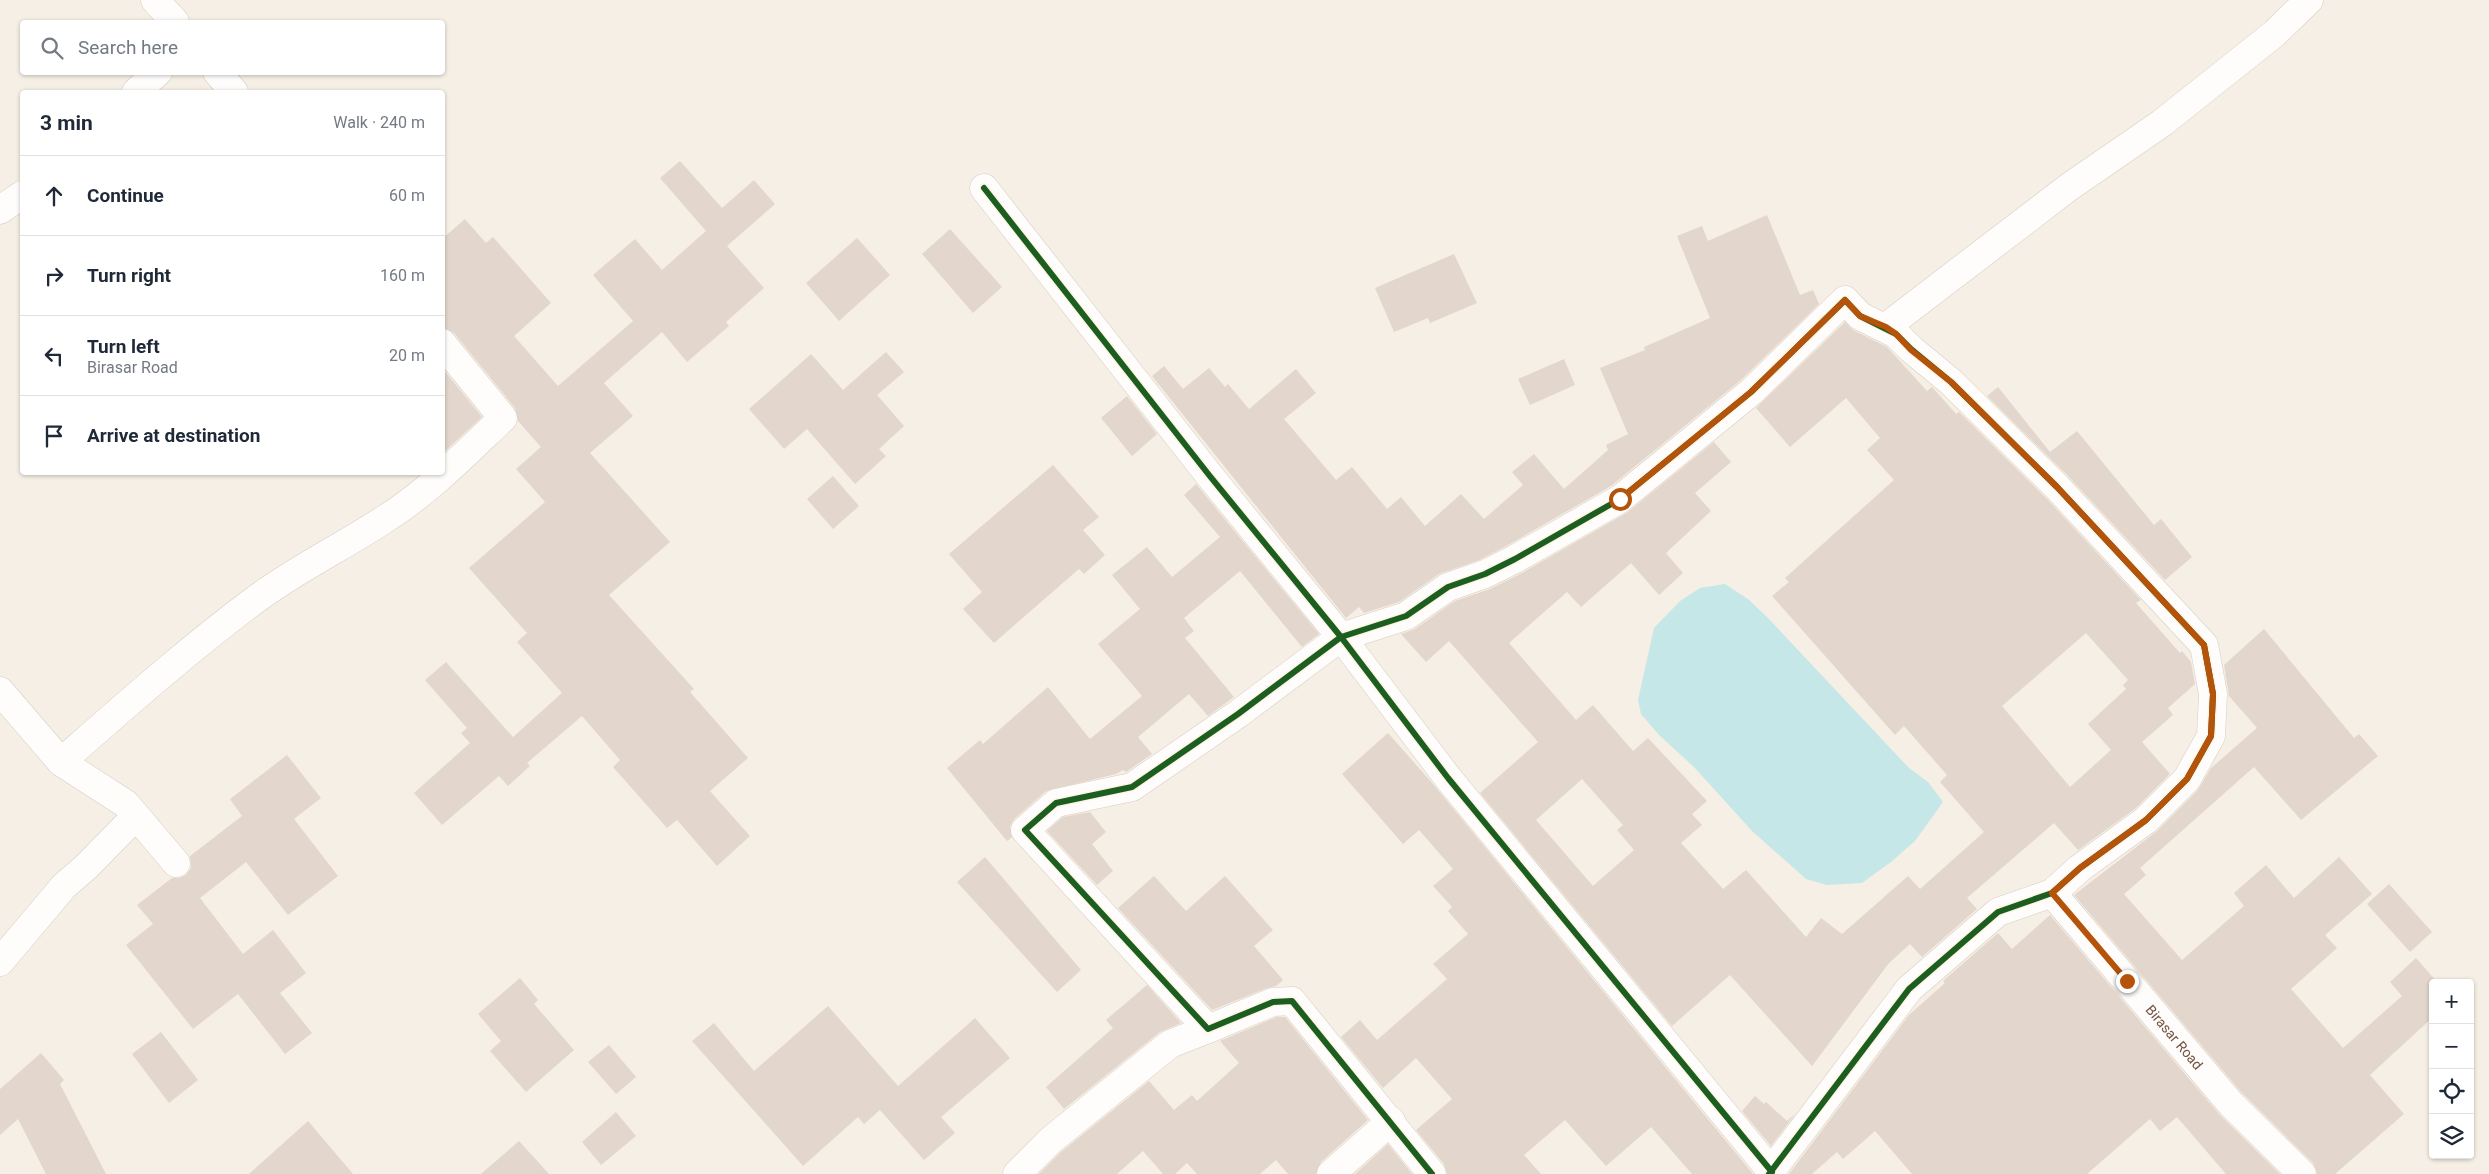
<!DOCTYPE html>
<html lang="en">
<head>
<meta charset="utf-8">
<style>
  body { margin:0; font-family:Roboto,sans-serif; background:#f6f6f7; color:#1f2937 }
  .controls { position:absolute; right:15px; bottom:15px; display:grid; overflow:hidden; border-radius:5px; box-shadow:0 1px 4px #0004 }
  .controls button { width:45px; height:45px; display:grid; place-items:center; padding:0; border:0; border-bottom:1px solid #e0e1e3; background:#fff; color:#1f2937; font:25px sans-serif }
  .stop { position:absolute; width:15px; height:15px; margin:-11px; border:4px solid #b45309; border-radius:50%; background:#fff }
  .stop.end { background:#b45309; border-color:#fff; box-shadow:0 1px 5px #0008 }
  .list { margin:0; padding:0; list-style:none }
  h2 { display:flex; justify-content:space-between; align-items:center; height:65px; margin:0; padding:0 20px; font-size:21px }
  h2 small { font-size:16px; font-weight:400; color:#747a83 }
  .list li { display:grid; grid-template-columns:32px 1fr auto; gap:15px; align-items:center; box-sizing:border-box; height:80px; padding:0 20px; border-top:1px solid #e0e1e3 }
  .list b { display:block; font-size:19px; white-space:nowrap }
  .list p { margin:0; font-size:16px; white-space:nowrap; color:#747a83 }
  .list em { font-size:16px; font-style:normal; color:#747a83 }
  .icon { flex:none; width:28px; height:28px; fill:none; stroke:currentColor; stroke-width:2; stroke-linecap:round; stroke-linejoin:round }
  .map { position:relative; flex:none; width:2489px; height:1174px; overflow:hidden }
  .search { position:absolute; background:#fff; box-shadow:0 1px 4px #0004; left:20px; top:20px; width:425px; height:55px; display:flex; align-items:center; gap:12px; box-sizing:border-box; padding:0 18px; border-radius:5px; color:#747a83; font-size:19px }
  .panel { position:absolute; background:#fff; box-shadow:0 1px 4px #0004; left:20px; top:90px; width:425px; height:385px; border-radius:5px }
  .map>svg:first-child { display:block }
  .water { fill:#c6e7e7 }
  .building { fill:#e3d6cc; fill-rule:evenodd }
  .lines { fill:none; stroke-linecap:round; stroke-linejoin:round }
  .minor-casing { stroke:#d7ccc3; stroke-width:29 }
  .minor { stroke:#fefdfb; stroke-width:28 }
  .cycleway-casing { stroke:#fff4e5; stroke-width:9 }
  .cycleway { stroke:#1b5e20; stroke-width:6 }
  .route { stroke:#b45309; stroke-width:6 }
  .labels { text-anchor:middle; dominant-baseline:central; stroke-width:4; stroke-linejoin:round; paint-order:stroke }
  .street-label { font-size:14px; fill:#755344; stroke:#fff4e5 }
</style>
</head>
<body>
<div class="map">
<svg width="2489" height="1174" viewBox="0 0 2489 1174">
  <rect width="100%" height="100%" fill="#f6efe5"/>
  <!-- water -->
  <path class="water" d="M 1725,584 L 1748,599 L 1768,618 L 1909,768 L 1928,782 L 1943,802 L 1915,841 L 1891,862 L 1862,883 L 1827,885 L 1806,879 L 1752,831 L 1694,767 L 1659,735 L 1641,714 L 1638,700 L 1654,628 L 1680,601 L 1700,588 Z"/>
  <!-- building -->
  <path class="building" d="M 680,161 L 722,208 L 754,180 L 775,204 L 727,246 L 764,288 L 726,322 L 729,326 L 687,362 L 662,332 L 604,383 L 633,416 L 590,453 L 670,542 L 609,595 L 694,689 L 690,692 L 748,758 L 710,791 L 750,836 L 717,866 L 677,820 L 667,828 L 613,767 L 620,760 L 582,716 L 527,763 L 530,766 L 508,786 L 499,776 L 442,825 L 414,793 L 470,743 L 461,733 L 467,728 L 425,680 L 446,662 L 513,737 L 562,693 L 517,642 L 527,633 L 469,568 L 545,502 L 516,469 L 541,447 L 518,421 L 515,408 L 454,333 L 442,328 L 442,239 L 465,219 L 486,243 L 493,237 L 551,303 L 514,336 L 558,386 L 633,321 L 593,275 L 635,239 L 662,270 L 706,231 L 660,178 Z
    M 1767,215 L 1800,295 L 1813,290 L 1819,304 L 1741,380 L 1611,486 L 1508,545 L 1479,560 L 1439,574 L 1399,602 L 1364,613 L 1359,607 L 1346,618 L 1152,376 L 1164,366 L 1183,389 L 1209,368 L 1225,387 L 1228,384 L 1249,409 L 1296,369 L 1316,393 L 1284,419 L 1336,480 L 1352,467 L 1387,509 L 1401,497 L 1425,526 L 1461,494 L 1484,519 L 1523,485 L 1512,472 L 1534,454 L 1564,489 L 1608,450 L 1606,445 L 1628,434 L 1600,368 L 1645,350 L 1644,347 L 1710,318 L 1677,236 L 1702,226 L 1708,241 Z
    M 950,229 L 1002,287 L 973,313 L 922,254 Z
    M 857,238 L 890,275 L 839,321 L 806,283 Z
    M 1454,254 L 1477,303 L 1430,323 L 1428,318 L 1394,332 L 1375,288 Z
    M 1845,322 L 1853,330 L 1887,347 L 1927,391 L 1932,387 L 1956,414 L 1959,412 L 2046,498 L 2141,600 L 2136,603 L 2180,653 L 2182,651 L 2191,662 L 2195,684 L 2168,708 L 2173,715 L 2142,742 L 2170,774 L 2136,808 L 2078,850 L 2054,823 L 1967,898 L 1977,909 L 1922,957 L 1910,944 L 1889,963 L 1812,1066 L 1730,975 L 1672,1026 L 1480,793 L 1538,742 L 1449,641 L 1426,662 L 1401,634 L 1415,629 L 1455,601 L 1490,589 L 1522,573 L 1628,512 L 1714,442 L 1731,462 L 1695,493 L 1711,511 L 1666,553 L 1683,573 L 1659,595 L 1631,563 L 1581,607 L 1567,592 L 1509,643 L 1576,720 L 1593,705 L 1633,751 L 1648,738 L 1707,801 L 1692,814 L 1702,825 L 1681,843 L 1723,889 L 1746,870 L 1806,937 L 1821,918 L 1842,934 L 1908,876 L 1920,889 L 1984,832 L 1940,782 L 1947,775 L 1904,726 L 1895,735 L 1772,596 L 1789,582 L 1785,578 L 1894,480 L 1867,450 L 1880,438 L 1846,398 L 1790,447 L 1756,408 ZM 2086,633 L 2128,680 L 2123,685 L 2126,689 L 2088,724 L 2111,750 L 2070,787 L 2002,706 ZM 1582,779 L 1623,825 L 1617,830 L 1634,850 L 1593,886 L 1536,820 Z
    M 886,352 L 904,372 L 877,395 L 904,426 L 879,449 L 886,456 L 855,484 L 807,429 L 784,449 L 749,409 L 811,354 L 843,390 Z
    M 1564,359 L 1575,385 L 1530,405 L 1518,379 Z
    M 442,368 L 482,417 L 442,454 Z
    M 1998,387 L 2050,452 L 2077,431 L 2154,525 L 2161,519 L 2192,557 L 2165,580 L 2068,476 L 1987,396 Z
    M 1127,396 L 1157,434 L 1132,456 L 1101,418 Z
    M 1053,465 L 1099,517 L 1083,530 L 1105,555 L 1084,574 L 1079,569 L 994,643 L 963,609 L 982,592 L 949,554 Z
    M 833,476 L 859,506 L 833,529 L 807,499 Z
    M 1196,484 L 1319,634 L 1302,647 L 1240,571 L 1184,618 L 1194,631 L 1185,638 L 1234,697 L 1208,716 L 1189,694 L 1138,737 L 1152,754 L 1126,772 L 1123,770 L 1116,774 L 1046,791 L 1014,819 L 1010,826 L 1012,837 L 1007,841 L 947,768 L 980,740 L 983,744 L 1048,687 L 1090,739 L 1142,696 L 1098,644 L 1140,609 L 1112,575 L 1147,547 L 1172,577 L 1220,537 L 1184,495 Z
    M 2264,629 L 2354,738 L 2359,734 L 2378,756 L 2301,820 L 2254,767 L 2140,868 L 2146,875 L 2124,894 L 2182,960 L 2244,906 L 2234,893 L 2266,865 L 2294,898 L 2339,857 L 2372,894 L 2325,935 L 2337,948 L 2291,989 L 2343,1048 L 2402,996 L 2390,982 L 2416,958 L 2438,983 L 2433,983 L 2433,1017 L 2370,1075 L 2404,1114 L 2335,1174 L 2317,1174 L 2313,1163 L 2242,1093 L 2074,895 L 2157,831 L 2198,790 L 2211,768 L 2257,728 L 2229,696 L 2224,665 Z
    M 1388,733 L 1433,784 L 1753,1174 L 1692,1174 L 1651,1127 L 1606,1166 L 1565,1120 L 1524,1155 L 1541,1174 L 1447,1174 L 1444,1164 L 1416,1130 L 1452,1099 L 1416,1058 L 1383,1088 L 1341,1037 L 1360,1020 L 1377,1040 L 1447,979 L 1433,964 L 1468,934 L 1448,911 L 1452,907 L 1433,886 L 1453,869 L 1419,830 L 1403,844 L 1342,774 Z
    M 287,755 L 321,798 L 294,819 L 338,876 L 288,915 L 246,862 L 200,898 L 243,954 L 273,930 L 306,973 L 280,993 L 312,1033 L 285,1054 L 238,994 L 193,1029 L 126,945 L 153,924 L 137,905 L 172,878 L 179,878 L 186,875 L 191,868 L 190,856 L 242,816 L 230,799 Z
    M 1090,812 L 1106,832 L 1092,844 L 1113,871 L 1097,885 L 1047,831 L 1063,817 Z
    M 985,857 L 1081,970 L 1057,992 L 957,882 Z
    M 1154,876 L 1186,911 L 1225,876 L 1273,930 L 1254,946 L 1283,980 L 1276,986 L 1267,988 L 1212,1010 L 1118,908 Z
    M 2389,884 L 2432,932 L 2410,952 L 2367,904 Z
    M 2050,915 L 2219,1114 L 2280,1174 L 2226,1174 L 2177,1117 L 2160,1131 L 2150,1119 L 2087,1174 L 1912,1174 L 1875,1131 L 1843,1159 L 1837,1152 L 1812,1174 L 1789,1174 L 1909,1015 L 1945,983 L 1943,981 L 1998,933 L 2012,949 Z
    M 520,978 L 538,1000 L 534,1004 L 574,1050 L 526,1092 L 490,1051 L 501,1041 L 478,1014 Z
    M 1147,985 L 1181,1023 L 1160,1032 L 1064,1109 L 1046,1087 L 1113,1028 L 1106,1020 Z
    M 828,1006 L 898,1086 L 975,1018 L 1010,1058 L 941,1117 L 955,1133 L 924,1160 L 880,1110 L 864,1124 L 858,1117 L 803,1166 L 692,1041 L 714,1023 L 754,1071 Z
    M 1277,1017 L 1285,1017 L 1368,1120 L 1321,1162 L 1316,1174 L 1288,1174 L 1276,1160 L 1260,1174 L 1197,1174 L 1187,1163 L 1175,1174 L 1163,1174 L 1143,1151 L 1117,1174 L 1039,1174 L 1061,1152 L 1149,1081 L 1174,1110 L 1192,1095 L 1197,1101 L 1239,1063 L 1220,1041 Z
    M 161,1032 L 198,1080 L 169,1103 L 132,1054 Z
    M 609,1045 L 636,1077 L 616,1094 L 588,1062 Z
    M 41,1053 L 64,1080 L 60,1084 L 106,1174 L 46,1174 L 18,1119 L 0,1135 L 0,1089 Z
    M 1755,1096 L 1764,1104 L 1766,1102 L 1787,1121 L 1795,1114 L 1771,1146 L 1742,1111 Z
    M 616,1112 L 636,1136 L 601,1165 L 582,1142 Z
    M 308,1121 L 353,1174 L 249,1174 Z
    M 519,1141 L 549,1174 L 481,1174 Z
    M 1388,1144 L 1412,1174 L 1355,1174 Z"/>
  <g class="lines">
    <!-- minor casing -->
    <g class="minor-casing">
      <g id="minor">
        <path d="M 155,0 L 175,22"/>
        <path d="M 217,72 L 234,92"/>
        <path d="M 136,92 L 158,72"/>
        <path d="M 984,188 L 1209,475 L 1341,637 L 1406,616 L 1448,587 L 1485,574 L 1515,559 L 1620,499 L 1751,392 L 1845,300 L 1860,316 L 1896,334 L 1911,349 L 1951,382 L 2057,487 L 2204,645 L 2213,694 L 2211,736 L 2187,779 L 2146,820 L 2080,868 L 2052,893 L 1998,912 L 1909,989 L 1769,1174"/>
        <path d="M 0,210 L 22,195"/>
        <path d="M 1886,327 L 2069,187 L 2162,123 L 2275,33 L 2309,0"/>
        <path d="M 0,691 L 61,762 L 126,804 L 176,863"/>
        <path d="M 61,762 C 126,705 190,648 259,597 C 300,567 346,545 388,517 C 429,491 468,451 503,418 L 442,343"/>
        <path id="s1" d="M 2052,893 L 2231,1104 L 2302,1174"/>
        <path d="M 0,962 L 64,886 L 86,867 L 136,816"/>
        <path d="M 1017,1174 L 1051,1140 L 1170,1044 L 1208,1029"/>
        <path d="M 1331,1174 L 1391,1121"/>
        <path d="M 1432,1174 L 1292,1001 L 1273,1002 L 1208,1029 L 1025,830 L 1056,803 L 1132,787 L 1238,714 L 1341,637 L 1448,778 L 1772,1172"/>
      </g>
    </g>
    <!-- minor -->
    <use href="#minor" class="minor"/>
    <!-- cycleway casing -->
    <g class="cycleway-casing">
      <path id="cycleway" d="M 984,188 L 1209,475 L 1341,637 L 1406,616 L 1448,587 L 1485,574 L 1515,559 L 1620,499 L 1751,392 L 1845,300 L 1860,316 L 1896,334 L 1911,349 L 1951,382 L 2057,487 L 2204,645 L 2213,694 L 2211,736 L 2187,779 L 2146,820 L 2080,868 L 2052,893 L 1998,912 L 1909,989 L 1769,1174
        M 1432,1174 L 1292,1001 L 1273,1002 L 1208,1029 L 1025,830 L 1056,803 L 1132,787 L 1238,714 L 1341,637 L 1448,778 L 1772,1172"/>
    </g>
    <!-- cycleway -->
    <use href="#cycleway" class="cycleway"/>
  </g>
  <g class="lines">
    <!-- route -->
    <path class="route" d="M 1620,499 L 1751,392 L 1845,300 L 1860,316 L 1886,327 L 1896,334 L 1911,350 L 1951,382 L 2057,487 L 2204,645 L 2213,694 L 2211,736 L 2187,779 L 2146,820 L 2080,868 L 2052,893 L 2127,981"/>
  </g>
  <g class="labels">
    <!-- street labels -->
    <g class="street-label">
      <text stroke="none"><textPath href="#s1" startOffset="189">Birasar Road</textPath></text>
    </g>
  </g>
</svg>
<div class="controls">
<button>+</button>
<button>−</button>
<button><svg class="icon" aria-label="locate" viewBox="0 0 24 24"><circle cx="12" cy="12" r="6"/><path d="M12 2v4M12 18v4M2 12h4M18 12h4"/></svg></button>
<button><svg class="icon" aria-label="layers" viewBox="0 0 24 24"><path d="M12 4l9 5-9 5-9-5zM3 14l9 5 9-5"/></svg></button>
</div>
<div class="stop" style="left:1620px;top:499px"></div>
<div class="stop end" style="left:2127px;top:981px"></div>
<div class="search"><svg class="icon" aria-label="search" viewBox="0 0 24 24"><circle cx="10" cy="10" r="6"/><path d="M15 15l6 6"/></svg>Search here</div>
<section class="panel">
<h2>3 min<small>Walk · 240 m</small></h2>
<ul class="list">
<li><svg class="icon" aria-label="ahead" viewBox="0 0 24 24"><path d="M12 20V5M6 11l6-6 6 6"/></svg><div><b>Continue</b></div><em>60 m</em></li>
<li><svg class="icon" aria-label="right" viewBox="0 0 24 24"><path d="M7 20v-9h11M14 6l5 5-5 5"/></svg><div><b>Turn right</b></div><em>160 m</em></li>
<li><svg class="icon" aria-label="left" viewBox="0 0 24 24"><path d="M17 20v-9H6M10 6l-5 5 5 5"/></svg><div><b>Turn left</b><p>Birasar Road</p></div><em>20 m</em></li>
<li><svg class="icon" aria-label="arrive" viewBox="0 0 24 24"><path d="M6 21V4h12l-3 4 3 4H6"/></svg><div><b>Arrive at destination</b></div></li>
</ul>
</section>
</div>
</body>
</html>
